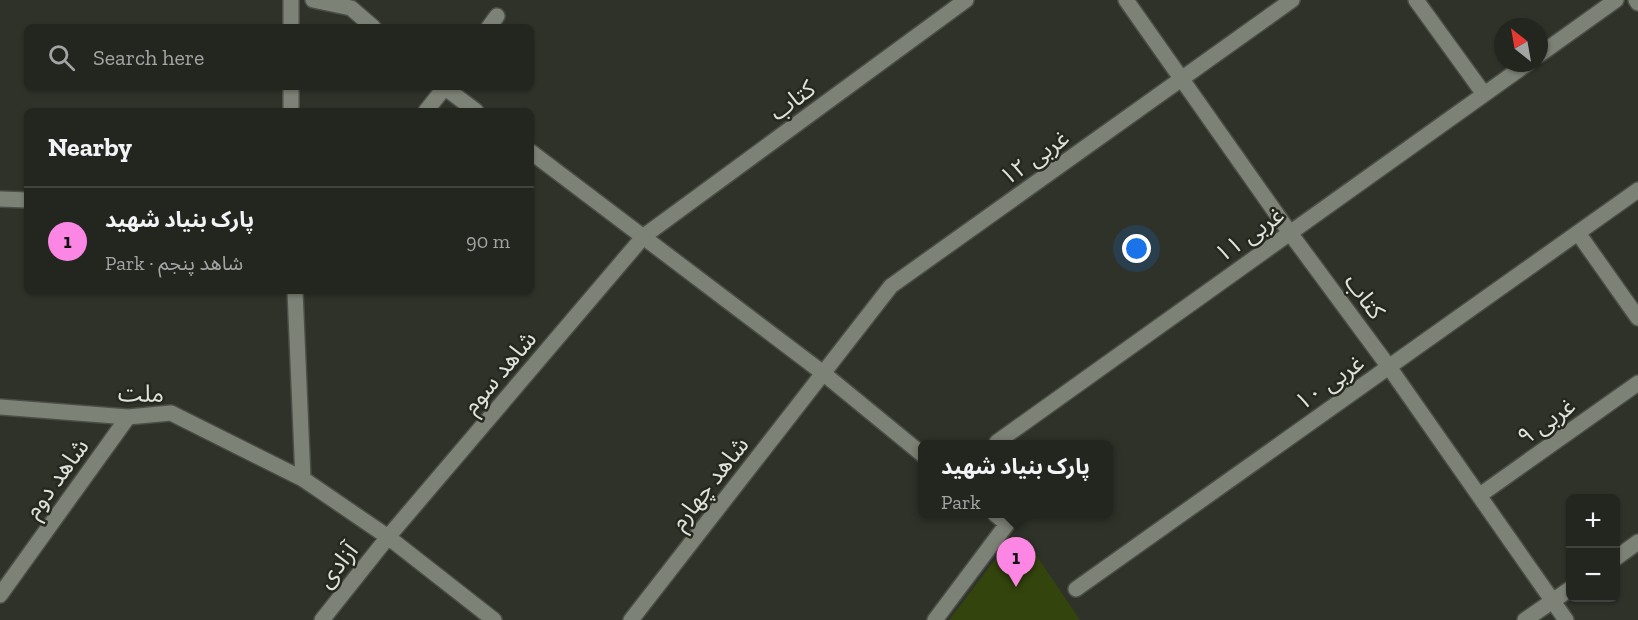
<!DOCTYPE html>
<html lang="en">
<head>
<meta charset="utf-8">
<style>
  body { margin:0; font-family:"Zilla Slab","Noto Sans Arabic",serif; background:#2e322c; color:#f1f3f6 }
  .controls { position:absolute; right:18px; bottom:18px; display:grid; overflow:hidden; border-radius:9px; box-shadow:0 2px 4px #0004 }
  .controls button { width:54px; height:54px; display:grid; place-items:center; padding:0; border:0; border-bottom:2px solid #3f433d; background:#22261f; color:#f1f3f6; font:30px sans-serif }
  .compass { position:absolute; left:1494px; top:18px; width:54px; height:54px; border-radius:50%; background:#22261f; box-shadow:0 2px 4px #0004; rotate:329deg }
  .you { position:absolute; left:1137px; top:249px; width:21px; height:21px; margin:-15px; border:4px solid #fff; border-radius:50%; background:#1a73e8; box-shadow:0 0 0 9px #1a73e833 }
  .badge { display:grid; place-items:center; width:39px; height:39px; border-radius:50%; background:#fc86e3; color:#111; font-size:20px; font-weight:700 }
  .pin { position:absolute; translate:-50% -50px; filter:drop-shadow(0 2px 3px #0008) }
  .pin::after { content:''; position:absolute; top:32px; width:21px; height:18px; background:inherit; clip-path:polygon(0 0,100% 0,50% 100%) }
  .popup { position:absolute; left:918px; top:440px; width:195px; height:78px; box-sizing:border-box; display:grid; place-content:center; border-radius:9px; background:#22261f; filter:drop-shadow(0 2px 4px #0005); font-size:20px; white-space:nowrap; color:#a2a5a4 }
  .popup b { font-size:22px; color:#f1f3f6 }
  .popup::after { content:''; position:absolute; left:50%; top:100%; margin-left:-12px; border:12px solid transparent; border-top-color:#22261f }
  .list { margin:0; padding:0; list-style:none }
  h2 { display:flex; justify-content:space-between; align-items:center; height:78px; margin:0; padding:0 24px; font-size:26px }
  h2 small { font-size:20px; font-weight:400; color:#a2a5a4 }
  .list li { display:grid; grid-template-columns:39px 1fr auto; gap:18px; align-items:center; box-sizing:border-box; height:108px; padding:0 24px; border-top:2px solid #3f433d }
  .list b { display:block; font-size:22px; white-space:nowrap }
  .list p { margin:0; font-size:20px; white-space:nowrap; color:#a2a5a4 }
  .list em { font-size:20px; font-style:normal; color:#a2a5a4 }
  .icon { flex:none; width:33px; height:33px; fill:none; stroke:currentColor; stroke-width:2; stroke-linecap:round; stroke-linejoin:round }
  .map { position:relative; flex:none; width:1638px; height:620px; overflow:hidden }
  .search { position:absolute; background:#22261f; box-shadow:0 2px 4px #0004; left:24px; top:24px; width:510px; height:66px; display:flex; align-items:center; gap:15px; box-sizing:border-box; padding:0 21px; border-radius:9px; color:#a2a5a4; font-size:22px }
  .panel { position:absolute; background:#22261f; box-shadow:0 2px 4px #0004; left:24px; top:108px; width:510px; height:186px; border-radius:9px }
  .map>svg:first-child { display:block }
  .green { fill:#33440d }
  .lines { fill:none; stroke-linecap:round; stroke-linejoin:round }
  .minor-casing { stroke:#4b4e46; stroke-width:18 }
  .minor { stroke:#7d8276; stroke-width:15 }
  .labels { text-anchor:middle; dominant-baseline:central; stroke-width:5; stroke-linejoin:round; paint-order:stroke }
  .street-label { font-size:24px; fill:#dfe2db; stroke:#25281f }
</style>
</head>
<body>
<div class="map">
<svg width="1638" height="620" viewBox="0 0 1638 620">
  <rect width="100%" height="100%" fill="#2e3229"/>
  <!-- green -->
  <path class="green" d="M 1013,536 L 1034,552 L 1080,620 L 949,620 Z"/>
  <g class="lines">
    <!-- minor casing -->
    <g class="minor-casing">
      <path id="minor" d="M 291,0 L 291,27
        M 313,0 L 351,8 L 373,27
        M 1126,0 L 1290,233 L 1389,367 L 1566,620
        M 1416,0 L 1484,94
        M 1636,0 L 1638,3
        M 489,27 L 497,16
        M 1539,55 L 1616,0
        M 291,87 L 291,111
        M 444,87 L 476,111
        M 426,111 L 445,87
        M 531,152 L 823,373 L 923,455
        M 0,199 L 27,200
        M 1578,233 L 1638,318
        M 295,291 L 303,479
        M 0,407 L 128,417 L 171,413 L 303,479 L 388,537 L 494,620
        M 997,442 L 1528,63
        M 1480,495 L 1638,383
        M 1616,558 L 1638,542
        M 1076,589 L 1638,190
        M 0,595 L 128,417
        M 322,620 L 388,537 L 644,236 L 966,0
        M 631,620 L 891,286 L 1292,0
        M 935,620 L 1007,524 L 995,514
        M 1525,620 L 1570,589"/>
    </g>
    <!-- minor -->
    <use href="#minor" class="minor"/>
  </g>
  <g class="labels">
    <!-- street labels -->
    <g class="street-label">
      <text transform="translate(792 100) rotate(-36)">کتاب</text>
      <text transform="translate(1034 157) rotate(-35)">غربی ۱۲</text>
      <text transform="translate(1249 234) rotate(-35)">غربی ۱۱</text>
      <text transform="translate(1365 296) rotate(54)">کتاب</text>
      <text transform="translate(499 372) rotate(-50)">شاهد سوم</text>
      <text transform="translate(1329 382) rotate(-35)">غربی ۱۰</text>
      <text transform="translate(141 393) rotate(1)">ملت</text>
      <text transform="translate(1546 421) rotate(-35)">غربی ۹</text>
      <text transform="translate(56 478) rotate(-54)">شاهد دوم</text>
      <text transform="translate(709 483) rotate(-52)">شاهد چهارم</text>
      <text transform="translate(337 565) rotate(-51)">آزادی</text>
    </g>
  </g>
</svg>
<div class="controls">
<button>+</button>
<button>−</button>
</div>
<svg class="compass" viewBox="-18 -18 36 36"><path d="M0-13l5 13h-10z" fill="#e53935"/><path d="M0 13l5-13h-10z" fill="#a2a5a4"/></svg>
<div class="you"></div>
<div class="pin badge" style="left:1016px;top:587px">1</div>
<div class="popup"><b>پارک بنیاد شهید</b>Park</div>
<div class="search"><svg class="icon" aria-label="search" viewBox="0 0 24 24"><circle cx="10" cy="10" r="6"/><path d="M15 15l6 6"/></svg>Search here</div>
<section class="panel">
<h2>Nearby<small></small></h2>
<ul class="list">
<li><span class="badge">1</span><div><b>پارک بنیاد شهید</b><p>Park · شاهد پنجم</p></div><em>90 m</em></li>
</ul>
</section>
</div>
</body>
</html>
